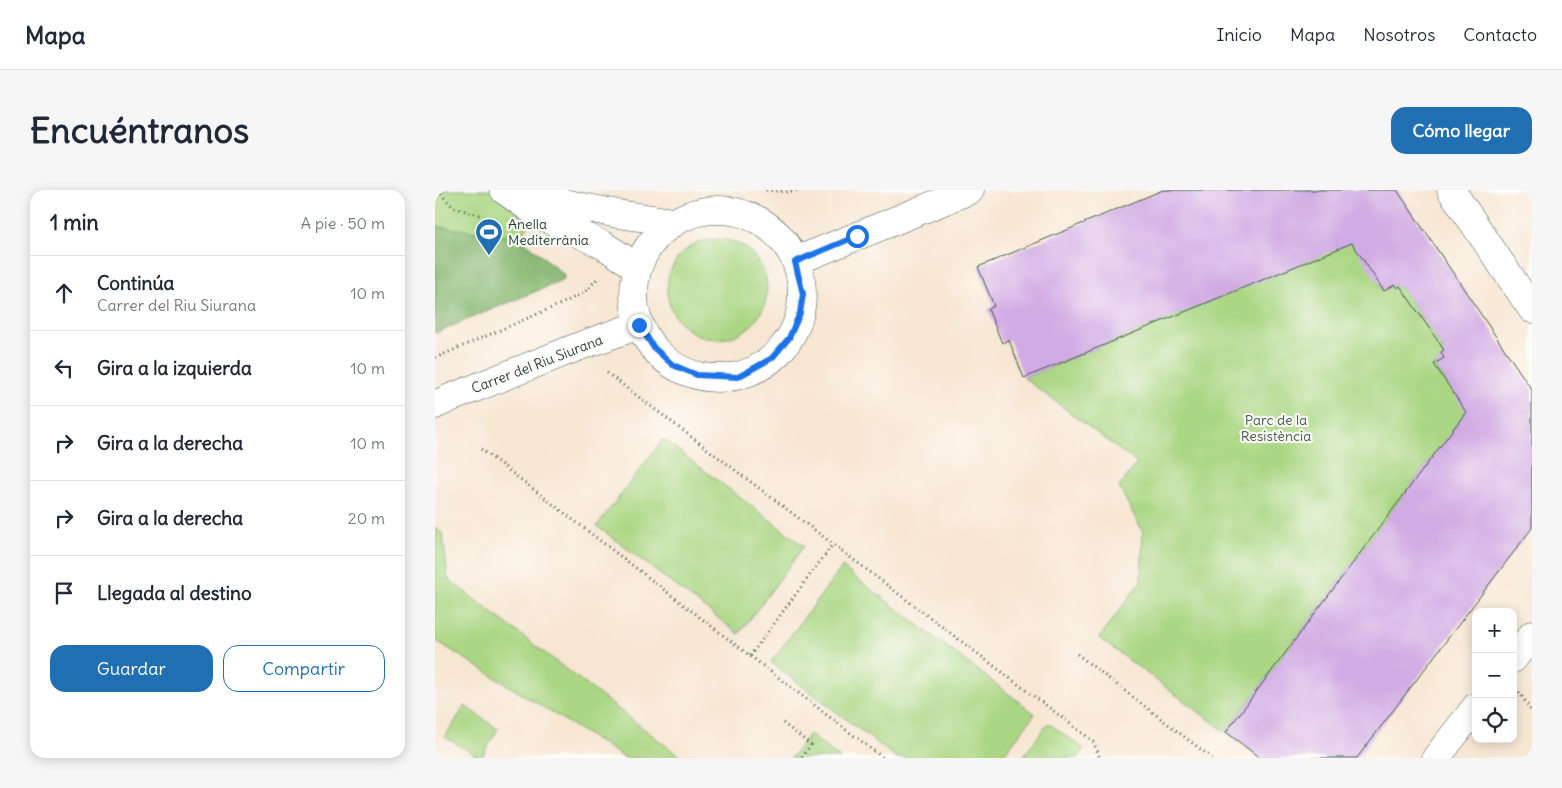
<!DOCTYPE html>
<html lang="es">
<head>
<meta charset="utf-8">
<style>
  body { margin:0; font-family:Delius,sans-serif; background:#f6f6f7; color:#1f2937 }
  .controls { position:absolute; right:15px; bottom:15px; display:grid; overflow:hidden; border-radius:10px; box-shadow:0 2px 12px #0003 }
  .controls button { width:45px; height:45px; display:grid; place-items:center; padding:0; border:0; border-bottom:1px solid #e0e1e3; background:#fff; color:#1f2937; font:25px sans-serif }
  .stop { position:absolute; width:15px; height:15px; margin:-11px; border:4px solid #1a73e8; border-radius:50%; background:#fff }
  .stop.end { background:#1a73e8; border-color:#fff; box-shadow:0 1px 5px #0008 }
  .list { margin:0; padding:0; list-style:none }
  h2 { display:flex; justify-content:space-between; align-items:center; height:65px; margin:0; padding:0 20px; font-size:21px }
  h2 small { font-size:16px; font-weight:400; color:#747a83 }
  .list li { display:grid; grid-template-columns:32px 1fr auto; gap:15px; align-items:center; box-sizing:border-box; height:75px; padding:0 20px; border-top:1px solid #e0e1e3 }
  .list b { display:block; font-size:19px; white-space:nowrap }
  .list p { margin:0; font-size:16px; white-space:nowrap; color:#747a83 }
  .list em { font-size:16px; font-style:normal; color:#747a83 }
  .actions { display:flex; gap:10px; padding:15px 20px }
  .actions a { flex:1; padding:11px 0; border:1px solid #1f6fb2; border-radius:15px; text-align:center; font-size:18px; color:#1f6fb2 }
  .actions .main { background:#1f6fb2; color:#fff }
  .icon { flex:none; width:28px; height:28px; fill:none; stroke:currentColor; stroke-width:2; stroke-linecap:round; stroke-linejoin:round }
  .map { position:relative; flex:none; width:1097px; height:568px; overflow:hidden; border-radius:15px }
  header { display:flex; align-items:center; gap:30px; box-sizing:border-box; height:70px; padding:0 25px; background:#fff; border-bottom:1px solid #e0e1e3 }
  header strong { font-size:24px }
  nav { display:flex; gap:28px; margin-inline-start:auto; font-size:18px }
  .intro { display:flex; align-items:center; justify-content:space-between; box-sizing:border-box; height:120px; padding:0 30px }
  h1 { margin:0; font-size:35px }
  .button { padding:12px 22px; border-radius:15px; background:#1f6fb2; color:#fff; font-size:18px; font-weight:700 }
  main { display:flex; gap:30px; padding:0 30px }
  aside { flex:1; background:#fff; border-radius:15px; box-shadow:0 2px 12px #0003 }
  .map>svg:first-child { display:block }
  .green { fill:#abd784; stroke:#658a5c }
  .forest { fill:#88b872; stroke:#547a53 }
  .building { fill:#d1abe4 }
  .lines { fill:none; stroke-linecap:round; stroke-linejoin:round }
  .minor-casing { stroke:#3f564c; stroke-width:29 }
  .path { stroke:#3f564c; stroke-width:3; stroke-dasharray:1 4; stroke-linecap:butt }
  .minor { stroke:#fff; stroke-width:28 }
  .route { stroke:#1a73e8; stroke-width:6 }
  .labels { text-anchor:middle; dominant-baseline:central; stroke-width:4.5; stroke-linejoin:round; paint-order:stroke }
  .poi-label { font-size:14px; fill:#1f3d34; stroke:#fdfcf7; text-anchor:start }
  .street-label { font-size:14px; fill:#1f3d34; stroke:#fdfcf7 }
  .park-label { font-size:14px; fill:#3b5c44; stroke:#fdfcf7 }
</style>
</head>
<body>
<header>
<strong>Mapa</strong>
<nav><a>Inicio</a><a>Mapa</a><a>Nosotros</a><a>Contacto</a></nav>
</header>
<div class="intro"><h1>Encuéntranos</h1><a class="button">Cómo llegar</a></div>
<main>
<aside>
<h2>1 min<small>A pie · 50 m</small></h2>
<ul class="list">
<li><svg class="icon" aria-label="ahead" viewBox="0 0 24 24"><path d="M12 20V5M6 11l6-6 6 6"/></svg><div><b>Continúa</b><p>Carrer del Riu Siurana</p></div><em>10 m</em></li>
<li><svg class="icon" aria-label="left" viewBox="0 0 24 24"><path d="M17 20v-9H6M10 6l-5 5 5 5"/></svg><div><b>Gira a la izquierda</b></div><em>10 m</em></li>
<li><svg class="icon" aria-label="right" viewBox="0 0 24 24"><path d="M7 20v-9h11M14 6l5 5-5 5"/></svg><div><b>Gira a la derecha</b></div><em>10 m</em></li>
<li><svg class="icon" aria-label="right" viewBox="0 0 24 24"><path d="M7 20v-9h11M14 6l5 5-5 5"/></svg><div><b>Gira a la derecha</b></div><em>20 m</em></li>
<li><svg class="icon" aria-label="arrive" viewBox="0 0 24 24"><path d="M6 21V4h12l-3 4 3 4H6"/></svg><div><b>Llegada al destino</b></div></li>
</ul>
<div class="actions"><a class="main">Guardar</a><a>Compartir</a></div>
</aside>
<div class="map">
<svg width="1097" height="568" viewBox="0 0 1097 568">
  <rect width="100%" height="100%" fill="#fdfcf7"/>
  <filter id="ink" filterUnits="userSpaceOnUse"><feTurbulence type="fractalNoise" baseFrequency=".02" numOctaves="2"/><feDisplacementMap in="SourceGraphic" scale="10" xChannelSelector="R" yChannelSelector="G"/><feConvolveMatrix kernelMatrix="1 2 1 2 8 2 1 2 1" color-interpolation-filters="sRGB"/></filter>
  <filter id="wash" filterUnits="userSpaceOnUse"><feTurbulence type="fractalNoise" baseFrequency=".0096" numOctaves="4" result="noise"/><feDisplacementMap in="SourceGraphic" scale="20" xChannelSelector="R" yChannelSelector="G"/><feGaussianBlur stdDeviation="1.12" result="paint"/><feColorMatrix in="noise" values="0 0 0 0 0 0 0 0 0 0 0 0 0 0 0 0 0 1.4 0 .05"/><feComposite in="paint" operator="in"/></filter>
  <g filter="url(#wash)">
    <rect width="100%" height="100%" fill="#f7e6d2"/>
    <!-- green -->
    <path class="green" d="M 0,0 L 113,0 L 86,48 L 129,85 L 128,90 L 0,143 Z
      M232 99a50 50 0 1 1 100 0a50 50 0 1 1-100 0Z
      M 920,51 L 951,83 L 941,89 L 948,101 L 959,95 L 962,98 L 965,96 L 1009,160 L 1006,162 L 1009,168 L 999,175 L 1006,186 L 1034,218 L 791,542 L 664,448 L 706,391 L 708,342 L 684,297 L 702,273 L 589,188 Z
      M 228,249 L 369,356 L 304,444 L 162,336 Z
      M 0,338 L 8,344 L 13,389 L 247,568 L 190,568 L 0,450 Z
      M 407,377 L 600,524 L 566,568 L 462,568 L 336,472 Z
      M 30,516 L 63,539 L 46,568 L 10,547 Z
      M 613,533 L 649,559 L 643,568 L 587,568 Z
      M 374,544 L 405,568 L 356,568 Z"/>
    <!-- forest -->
    <path class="forest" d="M 0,36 L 86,48 L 129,85 L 128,90 L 0,143 Z"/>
    <g id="blocks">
      <!-- building -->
      <path class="building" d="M 728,0 L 962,0 L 1097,200 L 1097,338 L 922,568 L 825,568 L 791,542 L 1031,222 L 999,174 L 1009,168 L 1006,162 L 1009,160 L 965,96 L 962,98 L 959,95 L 949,101 L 917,53 L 589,188 L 574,150 L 567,153 L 553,119 L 559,116 L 543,77 Z"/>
    </g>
  </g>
  <g filter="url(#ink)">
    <use href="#blocks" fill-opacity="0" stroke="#3f564c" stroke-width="1"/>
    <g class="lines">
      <!-- minor casing -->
      <g class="minor-casing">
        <path id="minor" d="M 69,0 L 101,23 L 168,55 L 202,77
          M 94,0 L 108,9 L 183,24 L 238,32
          M 1016,0 L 1097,119
          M199 104a84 84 0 1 1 168 0a84 84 0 1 1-168 0Z
          M 361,71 L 535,0
          M 0,215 L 15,208 L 145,156 L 204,135
          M 1078,469 L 1097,445
          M 1001,568 L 1041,517"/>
      </g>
      <!-- path -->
      <path class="path" d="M 2,0 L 18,17 L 47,26
        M 331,0 L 352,2 L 363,0
        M 0,168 L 128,113 L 150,102 L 162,89
        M 172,183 L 658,551 L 665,568
        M 46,259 L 448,568
        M 642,464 L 777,568
        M 315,466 L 398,354
        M 1084,502 L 1097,522
        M 348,533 L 376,555 L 366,568"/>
      <!-- minor -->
      <use href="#minor" class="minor"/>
    </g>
  </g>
  <g class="lines" filter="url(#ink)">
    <!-- route -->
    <path class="route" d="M 204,135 L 219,158 L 238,175 L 262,185 L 303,187 L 337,168 L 354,148 L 365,123 L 368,104 L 360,72 L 422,46"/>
  </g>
  <!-- icons -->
  <defs>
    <g id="stadium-pin" transform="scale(1.4375)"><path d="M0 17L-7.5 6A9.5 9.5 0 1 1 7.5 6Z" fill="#1f6fb2" stroke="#fdfcf7"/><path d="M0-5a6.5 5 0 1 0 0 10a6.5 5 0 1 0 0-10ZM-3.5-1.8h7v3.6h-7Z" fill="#fff"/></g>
  </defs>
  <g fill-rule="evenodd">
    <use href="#stadium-pin" x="54" y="42"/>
  </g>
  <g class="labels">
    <!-- poi labels -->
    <g class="poi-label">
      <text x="73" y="34">Anella<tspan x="73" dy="16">Mediterrània</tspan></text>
    </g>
    <!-- street labels -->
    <g class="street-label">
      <text transform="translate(102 174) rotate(-21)">Carrer del Riu Siurana</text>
    </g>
    <!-- park labels -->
    <g class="park-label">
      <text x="841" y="230">Parc de la<tspan x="841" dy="16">Resistència</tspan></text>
    </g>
  </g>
</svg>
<div class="controls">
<button>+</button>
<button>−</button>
<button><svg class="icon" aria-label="locate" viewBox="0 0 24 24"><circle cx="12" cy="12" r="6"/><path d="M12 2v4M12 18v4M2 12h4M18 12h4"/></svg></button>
</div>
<div class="stop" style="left:422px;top:46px"></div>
<div class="stop end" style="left:204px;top:135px"></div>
</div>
</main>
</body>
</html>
